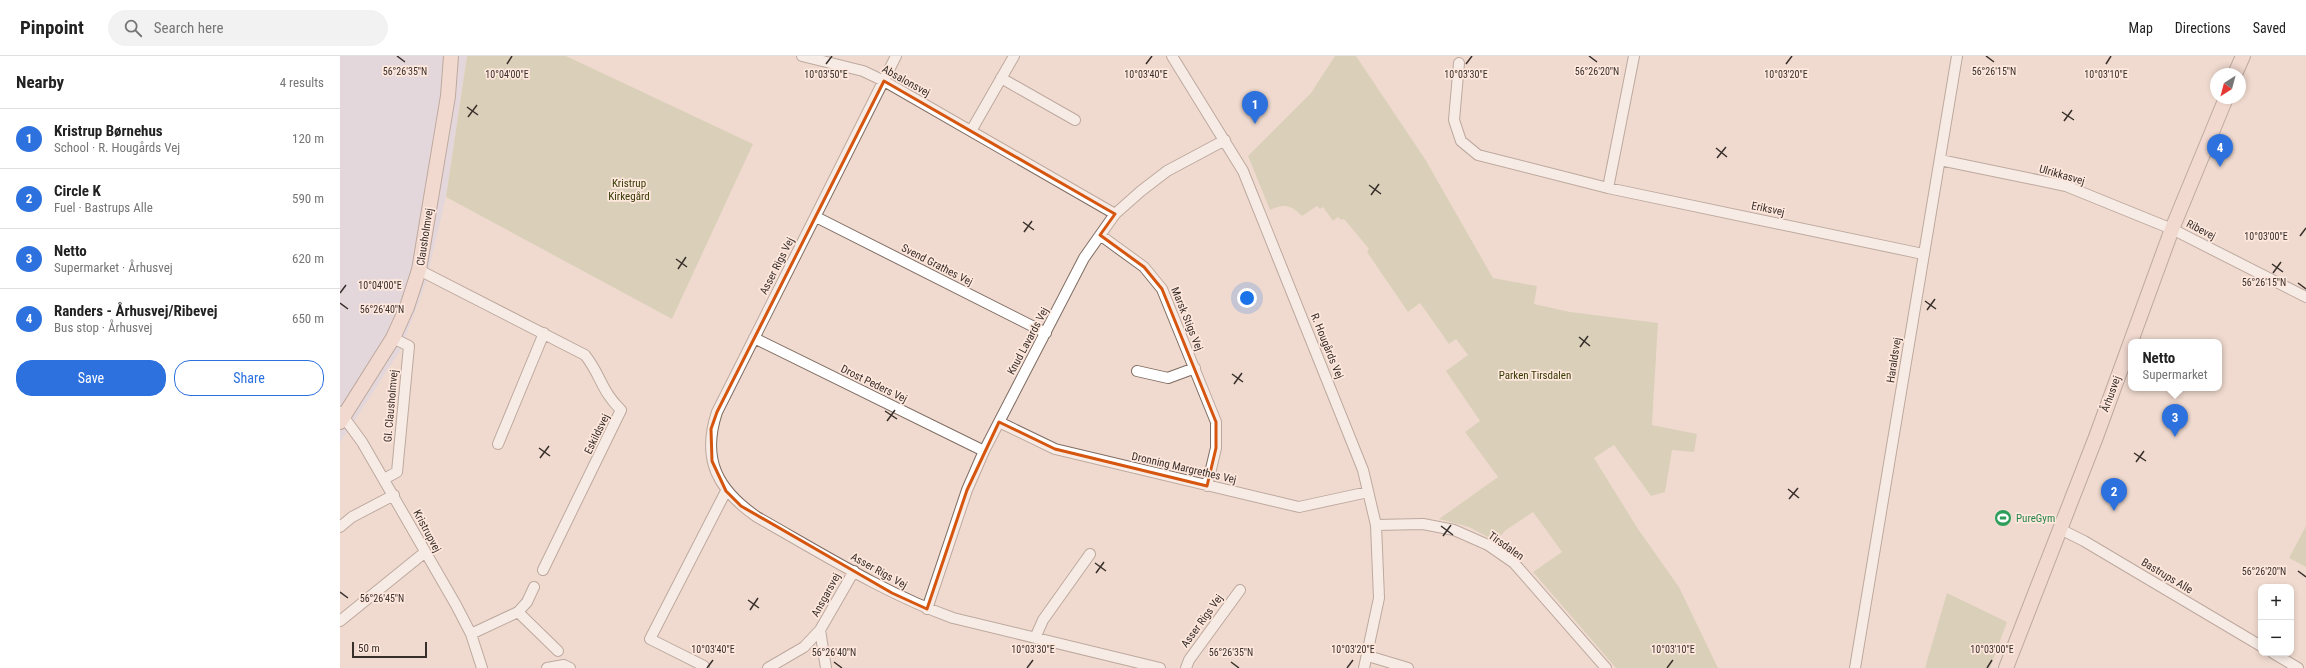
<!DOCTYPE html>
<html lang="en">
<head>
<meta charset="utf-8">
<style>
  body { margin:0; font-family:"Roboto Condensed",sans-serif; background:#f2f2f2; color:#222 }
  .controls { position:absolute; right:12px; bottom:12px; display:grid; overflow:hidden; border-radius:8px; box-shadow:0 2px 6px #0003 }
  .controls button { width:36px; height:36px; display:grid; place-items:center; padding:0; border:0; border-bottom:1px solid #e0e0e0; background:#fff; color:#222; font:20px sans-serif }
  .compass { position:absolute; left:1870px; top:12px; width:36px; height:36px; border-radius:50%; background:#fff; box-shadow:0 2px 6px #0003; rotate:216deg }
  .scale { position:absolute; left:12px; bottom:10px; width:75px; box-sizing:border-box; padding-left:4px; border:2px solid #382f2b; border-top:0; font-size:11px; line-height:14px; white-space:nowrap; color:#382f2b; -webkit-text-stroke:3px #fee7dc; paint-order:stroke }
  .you { position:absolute; left:907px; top:242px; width:14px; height:14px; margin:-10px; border:3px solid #fff; border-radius:50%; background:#1a73e8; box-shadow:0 0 0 6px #1a73e833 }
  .badge { display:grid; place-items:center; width:26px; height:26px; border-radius:50%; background:#2c71de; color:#fff; font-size:13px; font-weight:700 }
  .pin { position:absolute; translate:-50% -33px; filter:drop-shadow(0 1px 2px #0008) }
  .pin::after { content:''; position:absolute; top:21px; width:14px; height:12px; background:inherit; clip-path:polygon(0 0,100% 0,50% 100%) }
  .popup { position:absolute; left:1788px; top:283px; width:94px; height:52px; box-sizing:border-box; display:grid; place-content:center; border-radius:8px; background:#fff; filter:drop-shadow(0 1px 3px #0005); font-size:13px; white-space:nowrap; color:#767676 }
  .popup b { font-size:15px; color:#222 }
  .popup::after { content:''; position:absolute; left:50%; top:100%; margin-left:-8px; border:8px solid transparent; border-top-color:#fff }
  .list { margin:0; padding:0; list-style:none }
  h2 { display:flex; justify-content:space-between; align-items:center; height:52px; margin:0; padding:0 16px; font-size:17px }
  h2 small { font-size:13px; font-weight:400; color:#767676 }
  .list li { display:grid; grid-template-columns:26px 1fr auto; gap:12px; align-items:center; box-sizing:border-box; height:60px; padding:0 16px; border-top:1px solid #e0e0e0 }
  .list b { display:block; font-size:15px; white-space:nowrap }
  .list p { margin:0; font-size:13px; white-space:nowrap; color:#767676 }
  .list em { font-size:13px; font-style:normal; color:#767676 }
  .actions { display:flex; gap:8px; padding:12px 16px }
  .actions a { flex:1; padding:9px 0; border:1px solid #2c71de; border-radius:16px; text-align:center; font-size:14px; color:#2c71de }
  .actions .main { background:#2c71de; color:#fff }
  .icon { flex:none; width:22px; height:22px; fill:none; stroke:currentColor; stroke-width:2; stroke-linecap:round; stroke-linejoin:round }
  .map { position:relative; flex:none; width:1966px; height:612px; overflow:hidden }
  header { display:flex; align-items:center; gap:24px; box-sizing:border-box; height:56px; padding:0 20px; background:#fff; border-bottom:1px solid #e0e0e0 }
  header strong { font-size:19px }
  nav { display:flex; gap:22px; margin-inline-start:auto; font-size:14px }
  .search { width:280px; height:36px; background:#f2f2f2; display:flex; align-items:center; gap:10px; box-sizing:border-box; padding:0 14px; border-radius:22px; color:#767676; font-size:15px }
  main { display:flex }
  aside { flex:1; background:#fff }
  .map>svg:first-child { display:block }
  .industrial { fill:#d5d2e8 }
  .green { fill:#bfc49e }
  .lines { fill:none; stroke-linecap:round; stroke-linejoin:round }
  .street-casing { stroke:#7f6c62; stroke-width:12 }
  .secondary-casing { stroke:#7f6c62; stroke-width:16 }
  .street { stroke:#fff; stroke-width:10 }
  .secondary { stroke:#f2d8d1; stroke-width:14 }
  .marked { fill:none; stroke:#d6550f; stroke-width:3; stroke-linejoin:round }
  .ticks { fill:none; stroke:#382f2b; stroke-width:1.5 }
  .labels { text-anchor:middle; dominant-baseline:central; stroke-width:3.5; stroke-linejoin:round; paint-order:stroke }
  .street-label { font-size:11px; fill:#382f2b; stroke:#fee7dc }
  .park-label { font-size:11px; fill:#383c07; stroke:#fee7dc }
  .leisure-label { font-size:11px; fill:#27864d; stroke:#fee7dc; text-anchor:start }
  .ticks-label { font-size:10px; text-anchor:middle; fill:#382f2b; stroke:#fee7dc; stroke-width:3.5; stroke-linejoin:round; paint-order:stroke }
</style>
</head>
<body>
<header>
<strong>Pinpoint</strong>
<div class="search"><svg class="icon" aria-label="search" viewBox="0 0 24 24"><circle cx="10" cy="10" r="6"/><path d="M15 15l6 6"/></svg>Search here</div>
<nav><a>Map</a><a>Directions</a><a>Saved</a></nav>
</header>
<main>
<aside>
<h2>Nearby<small>4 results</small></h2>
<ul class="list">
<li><span class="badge">1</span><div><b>Kristrup Børnehus</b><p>School · R. Hougårds Vej</p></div><em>120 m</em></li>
<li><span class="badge">2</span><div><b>Circle K</b><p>Fuel · Bastrups Alle</p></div><em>590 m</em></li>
<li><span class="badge">3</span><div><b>Netto</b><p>Supermarket · Århusvej</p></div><em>620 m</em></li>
<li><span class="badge">4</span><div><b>Randers - Århusvej/Ribevej</b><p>Bus stop · Århusvej</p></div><em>650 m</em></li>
</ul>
<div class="actions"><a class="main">Save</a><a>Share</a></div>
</aside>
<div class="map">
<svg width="1966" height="612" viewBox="0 0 1966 612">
  <rect width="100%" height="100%" fill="#f0dacf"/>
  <!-- industrial -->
  <path class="industrial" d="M 0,0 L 127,0 L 106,141 L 86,226 L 61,293 L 0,387 Z"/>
  <!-- green -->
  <path class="green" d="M 127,0 L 226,0 L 413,88 L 332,263 L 106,141 Z
    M 995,0 L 1016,0 L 1085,103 L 1153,222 L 1197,230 L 1194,248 L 1230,256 L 1318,267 L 1312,369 L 1357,378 L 1354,396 L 1332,394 L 1325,436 L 1311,440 L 1274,389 L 1254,402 L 1298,473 L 1339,531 L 1378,612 L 1276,612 L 1193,516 L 1222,496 L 1193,456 L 1166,474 L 1155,485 L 1129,471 L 1099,463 L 1158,421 L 1125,376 L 1140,365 L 1106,315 L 1128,299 L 1116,283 L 1109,288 L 1080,247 L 1068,256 L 1027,196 L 1029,193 L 1004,163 L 1001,164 L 998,161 L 993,165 L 983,151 L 980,153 L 977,150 L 962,160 C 951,149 945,147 930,154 L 908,100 L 971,37 Z
    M 1966,470 L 1966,511 L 1949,502 Z
    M 1607,537 L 1667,566 L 1650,612 L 1585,612 Z"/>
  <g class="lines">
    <!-- street casing -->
    <g class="street-casing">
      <path id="street" d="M 462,0 L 523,15 L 544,25 L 775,158
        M 556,0 L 377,356 C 361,404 378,434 417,461 C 481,497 544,537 613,562 L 820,612
        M 832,0 L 903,115 L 1023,414 L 1036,469 L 1039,542 L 1024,612
        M 1119,7 L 1114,64 L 1121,85 L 1138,99 L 1268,132 L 1583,198
        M 661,22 L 735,64
        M 631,75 L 674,0
        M 1600,104 L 1726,130 L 1832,173 L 1966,241
        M 1268,132 L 1294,0
        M 476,161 L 706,277
        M 760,179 L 804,211 L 822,233 L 876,366 L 876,392 L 867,430
        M 79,214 L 245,299 C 261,319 261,335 281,354 L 203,514
        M 414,282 L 644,395
        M 797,315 L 828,322 L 855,312
        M 0,356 L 22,386 L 116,549 L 131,578 L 142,612
        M 659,366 L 715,393 L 959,451 L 1028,436
        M 158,388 L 204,277
        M 44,423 L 57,416 L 69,290 L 53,282
        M 1036,469 L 1083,468 L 1114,474 L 1148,489 L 1174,507 L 1266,612
        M 0,471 L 12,461 L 54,439
        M 1720,473 L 1744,485 L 1921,590
        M 587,553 L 627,434 L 644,395 L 744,202 L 775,158 L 801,135 L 827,115 L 885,84
        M 178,556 L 187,546 L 194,531
        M 0,565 L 84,497
        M 131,578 L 178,556 L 218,595
        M 695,582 L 703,564 L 750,498
        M 1933,597 L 1958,612
        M 1028,600 L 1068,612
        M 364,610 L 310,583 L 386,435
        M 207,612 L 224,609 L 230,612
        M 428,612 L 464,591 L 480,574
        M 486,612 L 480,574 L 514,515
        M 846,612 L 849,604 L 900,534
        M 1515,612 L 1617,0"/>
    </g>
    <!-- secondary casing -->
    <g class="secondary-casing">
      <path id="secondary" d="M 1895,18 L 1903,0
        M 0,366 L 53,282 L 67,251 L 79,214 L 108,40 L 111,0
        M 1666,612 L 1756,381 L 1832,173 L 1886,42"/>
    </g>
    <!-- street -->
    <use href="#street" class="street"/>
    <!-- secondary -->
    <use href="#secondary" class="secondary"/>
  </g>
  <!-- marked area -->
  <path d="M0 0H1966V612H0ZM 544,25 L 775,158 L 760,179 L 804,211 L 822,233 L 876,366 L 876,392 L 867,430 L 715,393 L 659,366 L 627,434 L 587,553 L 552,537 L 401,450 L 386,435 L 372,405 L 371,373 L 377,356 Z" fill="#f0dacf" fill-opacity=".55" fill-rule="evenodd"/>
  <path class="marked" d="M 544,25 L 775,158 L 760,179 L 804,211 L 822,233 L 876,366 L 876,392 L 867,430 L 715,393 L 659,366 L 627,434 L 587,553 L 552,537 L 401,450 L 386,435 L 372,405 L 371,373 L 377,356 Z"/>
  <!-- ticks -->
  <path class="ticks" d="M 57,0 L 65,6M 1249,0 L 1257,6M 1646,0 L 1654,6M 167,8 L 172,0M 486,8 L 492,0M 806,8 L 812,0M 1126,8 L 1132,0M 1446,8 L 1452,0M 1766,8 L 1771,0M 127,51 L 138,59M 1722,56 L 1734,64M 128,61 L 137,49M 1724,65 L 1732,54M 1376,92 L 1387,101M 1377,102 L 1386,91M 1029,129 L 1041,138M 1031,139 L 1039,128M 683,166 L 694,174M 684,176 L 692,165M 1960,180 L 1966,172M 336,203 L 347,211M 1932,208 L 1943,216M 338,213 L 346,201M 1933,217 L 1941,206M 1958,227 L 1966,233M 0,237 L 6,229M 1585,245 L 1596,253M 0,247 L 8,253M 1587,254 L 1595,243M 1239,281 L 1250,290M 1240,291 L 1248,280M 892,318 L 903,326M 894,328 L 902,317M 545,355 L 557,363M 547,365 L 555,354M 199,392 L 210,400M 1794,397 L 1806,405M 200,402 L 209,390M 1796,406 L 1804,395M 1448,433 L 1459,442M 1449,443 L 1458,432M 1101,470 L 1113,479M 1103,480 L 1111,469M 755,507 L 766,515M 1958,515 L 1966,521M 756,517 L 764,506M 0,536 L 8,542M 408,544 L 419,552M 410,554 L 418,542M 494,606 L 502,612M 891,606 L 899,612M 367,612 L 373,604M 687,612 L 693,604M 1007,612 L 1013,604M 1327,612 L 1333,604M 1647,612 L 1652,604"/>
  <!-- icons -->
  <defs>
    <g id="stadium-disc" transform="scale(0.9)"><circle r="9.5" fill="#2e9e5b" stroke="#fee7dc"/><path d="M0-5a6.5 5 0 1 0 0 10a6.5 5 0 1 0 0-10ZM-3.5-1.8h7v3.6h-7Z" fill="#fff"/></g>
  </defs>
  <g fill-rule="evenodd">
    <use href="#stadium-disc" x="1663" y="462"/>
  </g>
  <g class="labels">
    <!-- street labels -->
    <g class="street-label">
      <text transform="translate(566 25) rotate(29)">Absalonsvej</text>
      <text transform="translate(1722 119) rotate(16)">Ulrikkasvej</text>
      <text transform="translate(1428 153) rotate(12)">Eriksvej</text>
      <text transform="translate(1861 174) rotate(27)">Ribevej</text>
      <text transform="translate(85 181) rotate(-81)">Clausholmvej</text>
      <text transform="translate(597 209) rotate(27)">Svend Grathes Vej</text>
      <text transform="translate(437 210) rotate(-63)">Asser Rigs Vej</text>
      <text transform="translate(847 263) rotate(68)">Marsk Stigs Vej</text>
      <text transform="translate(688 285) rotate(-62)">Knud Lavards Vej</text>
      <text transform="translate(987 290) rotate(68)">R. Hougårds Vej</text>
      <text transform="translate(1554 304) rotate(-81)">Haraldsvej</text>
      <text transform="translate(534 328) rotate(26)">Drost Peders Vej</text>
      <text transform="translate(1771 338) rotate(-70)">Århusvej</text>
      <text transform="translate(51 350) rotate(-85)">Gl. Clausholmvej</text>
      <text transform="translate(257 378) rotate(-64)">Eskildsvej</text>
      <text transform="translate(844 412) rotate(13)">Dronning Margrethes Vej</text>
      <text transform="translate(87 475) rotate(62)">Kristrupvej</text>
      <text transform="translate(1166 490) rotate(35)">Tirsdalen</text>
      <text transform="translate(539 515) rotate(29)">Asser Rigs Vej</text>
      <text transform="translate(1827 520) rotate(31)">Bastrups Alle</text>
      <text transform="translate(486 539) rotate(-61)">Ansgarsvej</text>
      <text transform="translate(862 565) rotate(-54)">Asser Rigs Vej</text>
    </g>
    <!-- park labels -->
    <g class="park-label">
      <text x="289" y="127">Kristrup<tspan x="289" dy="13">Kirkegård</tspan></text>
      <text x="1195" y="319">Parken Tirsdalen</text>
    </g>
    <!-- leisure labels -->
    <g class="leisure-label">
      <text x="1676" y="462">PureGym</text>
    </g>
  </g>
  <g class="ticks-label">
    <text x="65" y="19">56°26'35"N</text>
    <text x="1654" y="19">56°26'15"N</text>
    <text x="1257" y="19">56°26'20"N</text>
    <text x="1446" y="22">10°03'20"E</text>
    <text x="167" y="22">10°04'00"E</text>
    <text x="486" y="22">10°03'50"E</text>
    <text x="806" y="22">10°03'40"E</text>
    <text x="1126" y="22">10°03'30"E</text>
    <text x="1766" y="22">10°03'10"E</text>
    <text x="1926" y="184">10°03'00"E</text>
    <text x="1924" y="230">56°26'15"N</text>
    <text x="40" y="233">10°04'00"E</text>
    <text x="42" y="257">56°26'40"N</text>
    <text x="1924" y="519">56°26'20"N</text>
    <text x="42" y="546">56°26'45"N</text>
    <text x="373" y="597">10°03'40"E</text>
    <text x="693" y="597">10°03'30"E</text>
    <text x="1013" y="597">10°03'20"E</text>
    <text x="1333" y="597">10°03'10"E</text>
    <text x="1652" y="597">10°03'00"E</text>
    <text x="494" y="600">56°26'40"N</text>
    <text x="891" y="600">56°26'35"N</text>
  </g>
</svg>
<div class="controls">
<button>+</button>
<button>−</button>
</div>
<svg class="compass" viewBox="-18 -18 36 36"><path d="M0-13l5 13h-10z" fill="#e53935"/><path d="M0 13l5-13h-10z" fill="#767676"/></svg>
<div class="scale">50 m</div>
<div class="you"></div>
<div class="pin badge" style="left:915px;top:68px">1</div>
<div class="pin badge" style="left:1774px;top:455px">2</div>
<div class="pin badge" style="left:1835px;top:381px">3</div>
<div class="popup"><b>Netto</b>Supermarket</div>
<div class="pin badge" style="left:1880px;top:111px">4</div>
</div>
</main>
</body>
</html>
